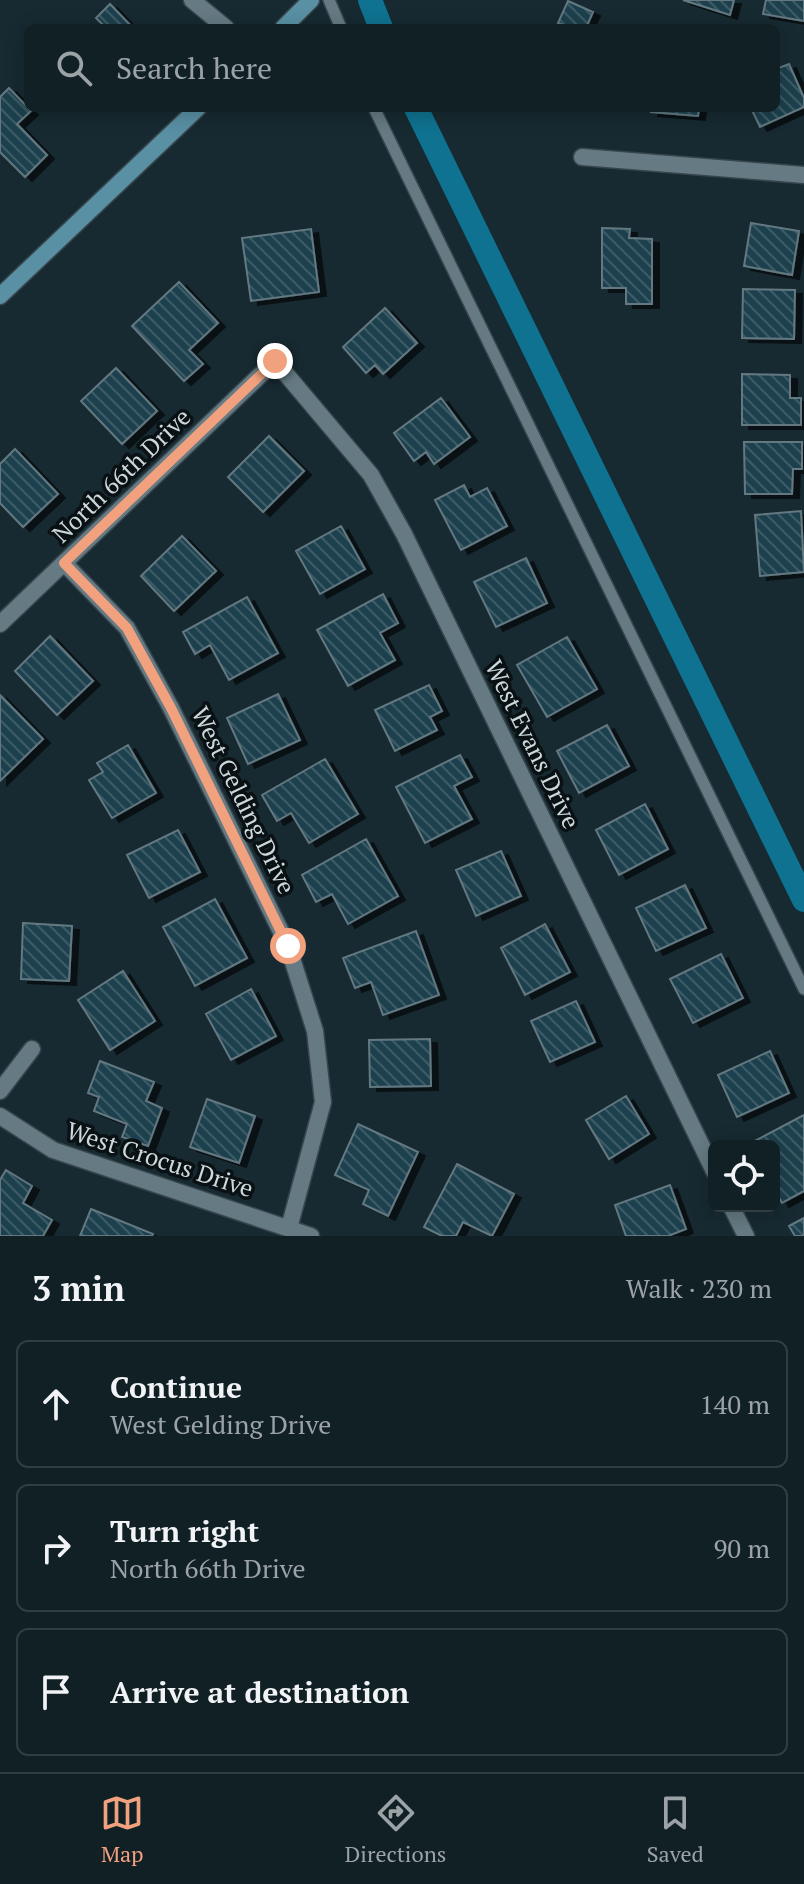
<!DOCTYPE html>
<html lang="en">
<head>
<meta charset="utf-8">
<style>
  body { margin:0; font-family:"PT Serif",serif; background:#1e2d32; color:#f1f3f6 }
  .controls { position:absolute; right:24px; bottom:24px; display:grid; overflow:hidden; border-radius:12px; box-shadow:0 4px 20px #0003 }
  .controls button { width:72px; height:72px; display:grid; place-items:center; padding:0; border:0; border-bottom:2px solid #303e42; background:#112025; color:#f1f3f6; font:40px sans-serif }
  .stop { position:absolute; width:24px; height:24px; margin:-18px; border:6px solid #f1a17d; border-radius:50%; background:#fff }
  .stop.end { background:#f1a17d; border-color:#fff; box-shadow:0 2px 8px #0008 }
  .list { margin:0; padding:0; list-style:none }
  h2 { display:flex; justify-content:space-between; align-items:center; height:104px; margin:0; padding:0 32px; font-size:34px }
  h2 small { font-size:26px; font-weight:400; color:#9ca3a7 }
  .list li { display:grid; grid-template-columns:52px 1fr auto; gap:24px; align-items:center; box-sizing:border-box; height:128px; margin:0 16px 16px; padding:0 16px; border:2px solid #303e42; border-radius:12px }
  .list b { display:block; font-size:30px; white-space:nowrap }
  .list p { margin:0; font-size:26px; white-space:nowrap; color:#9ca3a7 }
  .list em { font-size:26px; font-style:normal; color:#9ca3a7 }
  .icon { flex:none; width:44px; height:44px; fill:none; stroke:currentColor; stroke-width:2; stroke-linecap:round; stroke-linejoin:round }
  .map { position:relative; flex:none; width:804px; height:1236px; overflow:hidden }
  .search { position:absolute; background:#112025; box-shadow:0 4px 20px #0003; left:24px; right:24px; top:24px; height:88px; display:flex; align-items:center; gap:20px; box-sizing:border-box; padding:0 28px; border-radius:12px; color:#9ca3a7; font-size:30px }
  .sheet { height:536px; background:#112025 }
  nav { display:flex; justify-content:space-around; align-items:center; box-sizing:border-box; height:112px; border-top:2px solid #303e42; background:#112025; font-size:22px; color:#9ca3a7 }
  nav a { display:grid; justify-items:center; gap:4px }
  nav .on { color:#f1a17d }
  .map>svg:first-child { display:block }
  .lines { fill:none; stroke-linecap:round; stroke-linejoin:round }
  .canal { stroke:#0f7290; stroke-width:24 }
  .building { fill:url(#building-back-hatch); stroke:#637881; stroke-width:2; filter:url(#shadow) }
  .service-casing { stroke:#37454c; stroke-width:14 }
  .minor-casing { stroke:#37454c; stroke-width:19 }
  .tertiary-casing { stroke:#37454c; stroke-width:19 }
  .secondary-casing { stroke:#37454c; stroke-width:19 }
  .service { stroke:#657a83; stroke-width:11 }
  .minor { stroke:#657a83; stroke-width:16 }
  .tertiary { stroke:#657a83; stroke-width:16 }
  .secondary { stroke:#5990a4; stroke-width:16 }
  .route { stroke:#f1a17d; stroke-width:10 }
  .labels { text-anchor:middle; dominant-baseline:central; stroke-width:7; stroke-linejoin:round; paint-order:stroke }
  .street-label { font-size:24px; fill:#cdd8dd; stroke:#091114 }
</style>
</head>
<body>
<div class="map">
<svg width="804" height="1236" viewBox="0 0 804 1236">
  <defs>
    <pattern id="building-back-hatch" width="6" height="6" patternUnits="userSpaceOnUse" patternTransform="scale(2)"><rect width="6" height="6" fill="#1d414e"/><path d="M-1 5l2 2M0 0l6 6M5-1l2 2" fill="none" stroke="#3d5c67"/></pattern>
    <filter id="shadow"><feDropShadow dx="7" dy="4" stdDeviation="0" flood-color="#0009"/></filter>
  </defs>
  <rect width="100%" height="100%" fill="#172a31"/>
  <g class="lines">
    <!-- canal -->
    <path class="canal" d="M 370,0 L 381,28
      M 416,108 L 804,900"/>
  </g>
  <!-- building -->
  <path class="building" d="M 683,0 L 734,0 L 730,15 Z
    M 766,0 L 804,0 L 804,21 L 763,14 Z
    M 568,1 L 593,12 L 586,28 L 570,28 L 558,23 Z
    M 110,4 L 133,28 L 106,28 L 96,18 Z
    M 789,64 L 804,98 L 804,107 L 760,127 L 751,108 L 776,108 L 776,69 Z
    M 9,88 L 31,111 L 17,124 L 47,155 L 25,177 L 0,152 L 0,97 Z
    M 652,108 L 699,108 L 698,116 L 651,112 Z
    M 751,223 L 799,231 L 792,275 L 744,266 Z
    M 602,228 L 630,229 L 629,238 L 652,239 L 652,304 L 626,304 L 626,288 L 602,288 Z
    M 311,229 L 319,292 L 251,301 L 242,238 Z
    M 179,282 L 218,323 L 189,350 L 203,364 L 184,381 L 132,326 Z
    M 743,289 L 795,290 L 794,339 L 742,338 Z
    M 385,308 L 417,343 L 383,374 L 375,365 L 366,373 L 343,347 Z
    M 116,368 L 157,411 L 122,444 L 81,401 Z
    M 742,374 L 790,375 L 790,398 L 801,398 L 801,425 L 742,425 Z
    M 441,398 L 470,437 L 434,464 L 426,452 L 414,461 L 394,433 Z
    M 269,436 L 304,471 L 263,512 L 228,477 Z
    M 744,442 L 802,442 L 802,469 L 793,469 L 792,494 L 745,494 Z
    M 15,449 L 58,494 L 23,527 L 0,503 L 0,464 Z
    M 464,485 L 470,497 L 487,488 L 507,526 L 461,550 L 435,500 Z
    M 801,511 L 804,572 L 760,576 L 755,515 Z
    M 341,526 L 365,569 L 320,594 L 296,551 Z
    M 182,536 L 216,571 L 174,611 L 141,576 Z
    M 526,558 L 547,603 L 496,627 L 474,582 Z
    M 383,594 L 398,623 L 380,633 L 395,660 L 348,686 L 317,630 Z
    M 247,597 L 278,653 L 229,680 L 210,645 L 195,654 L 183,632 Z
    M 50,636 L 93,681 L 57,715 L 15,671 Z
    M 567,637 L 597,689 L 547,717 L 517,665 Z
    M 429,685 L 442,711 L 430,717 L 437,730 L 395,751 L 375,710 Z
    M 278,694 L 300,740 L 248,764 L 227,718 Z
    M 0,695 L 43,739 L 0,781 Z
    M 607,725 L 629,766 L 579,793 L 557,751 Z
    M 128,745 L 156,793 L 112,818 L 89,780 L 103,772 L 97,763 Z
    M 460,755 L 472,777 L 454,786 L 472,819 L 425,843 L 396,787 Z
    M 325,759 L 358,814 L 309,843 L 291,813 L 277,821 L 262,795 Z
    M 645,804 L 668,849 L 619,875 L 596,830 Z
    M 178,830 L 200,872 L 149,898 L 127,855 Z
    M 366,839 L 398,896 L 348,924 L 332,894 L 316,902 L 302,875 Z
    M 501,851 L 521,896 L 476,916 L 456,870 Z
    M 685,885 L 706,928 L 656,951 L 636,908 Z
    M 215,899 L 247,958 L 195,986 L 163,927 Z
    M 23,923 L 72,926 L 69,981 L 21,979 Z
    M 545,924 L 570,972 L 525,995 L 501,948 Z
    M 416,931 L 439,995 L 383,1015 L 371,982 L 355,988 L 343,958 Z
    M 721,954 L 743,998 L 693,1023 L 670,979 Z
    M 123,971 L 155,1021 L 110,1050 L 78,1000 Z
    M 251,989 L 276,1036 L 231,1060 L 206,1014 Z
    M 576,1001 L 595,1042 L 550,1062 L 531,1021 Z
    M 430,1039 L 431,1086 L 370,1087 L 369,1040 Z
    M 770,1051 L 789,1093 L 737,1117 L 718,1075 Z
    M 100,1061 L 154,1082 L 146,1101 L 162,1108 L 148,1146 L 122,1137 L 127,1124 L 94,1111 L 99,1097 L 88,1093 Z
    M 626,1096 L 649,1134 L 609,1159 L 586,1120 Z
    M 207,1099 L 255,1116 L 239,1163 L 190,1147 Z
    M 804,1115 L 804,1191 L 782,1203 L 774,1188 L 774,1146 L 751,1143 Z
    M 358,1124 L 418,1152 L 388,1216 L 363,1204 L 369,1190 L 335,1175 Z
    M 457,1164 L 514,1194 L 492,1236 L 463,1222 L 456,1236 L 442,1236 L 424,1227 Z
    M 6,1170 L 32,1186 L 23,1203 L 52,1220 L 43,1236 L 0,1236 L 0,1180 Z
    M 670,1185 L 686,1229 L 668,1236 L 626,1236 L 615,1205 Z
    M 91,1209 L 153,1234 L 152,1236 L 80,1236 Z
    M 804,1218 L 804,1236 L 795,1236 L 789,1226 Z"/>
  <g class="lines">
    <!-- service casing -->
    <g class="service-casing">
      <path id="service" d="M 329,0 L 341,28
        M 374,108 L 804,989"/>
    </g>
    <!-- minor casing -->
    <g class="minor-casing">
      <path id="minor" d="M 582,157 L 804,175
        M 64,563 L 127,628 L 171,708 L 288,946 L 315,1031 L 323,1102 L 289,1228
        M 0,624 L 275,361 L 371,475 L 404,534 L 714,1171
        M 0,1091 L 32,1049
        M 0,1116 L 53,1150 L 311,1236
        M 731,1206 L 746,1236"/>
    </g>
    <!-- tertiary casing -->
    <g class="tertiary-casing">
      <path id="tertiary" d="M 192,0 L 226,28"/>
    </g>
    <!-- secondary casing -->
    <g class="secondary-casing">
      <path id="secondary" d="M 283,28 L 311,0
        M 0,296 L 198,108"/>
    </g>
    <!-- service -->
    <use href="#service" class="service"/>
    <!-- minor -->
    <use href="#minor" class="minor"/>
    <!-- tertiary -->
    <use href="#tertiary" class="tertiary"/>
    <!-- secondary -->
    <use href="#secondary" class="secondary"/>
  </g>
  <g class="lines">
    <!-- route -->
    <path class="route" d="M 275,361 L 64,563 L 127,628 L 171,708 L 288,946"/>
  </g>
  <g class="labels">
    <!-- street labels -->
    <g class="street-label">
      <text transform="translate(121 475) rotate(-44)">North 66th Drive</text>
      <text transform="translate(533 744) rotate(64)">West Evans Drive</text>
      <text transform="translate(244 800) rotate(64)">West Gelding Drive</text>
      <text transform="translate(160 1159) rotate(18)">West Crocus Drive</text>
    </g>
  </g>
</svg>
<div class="controls">
<button><svg class="icon" aria-label="locate" viewBox="0 0 24 24"><circle cx="12" cy="12" r="6"/><path d="M12 2v4M12 18v4M2 12h4M18 12h4"/></svg></button>
</div>
<div class="stop" style="left:288px;top:946px"></div>
<div class="stop end" style="left:275px;top:361px"></div>
<div class="search"><svg class="icon" aria-label="search" viewBox="0 0 24 24"><circle cx="10" cy="10" r="6"/><path d="M15 15l6 6"/></svg>Search here</div>
</div>
<section class="sheet">
<h2>3 min<small>Walk · 230 m</small></h2>
<ul class="list">
<li><svg class="icon" aria-label="ahead" viewBox="0 0 24 24"><path d="M12 20V5M6 11l6-6 6 6"/></svg><div><b>Continue</b><p>West Gelding Drive</p></div><em>140 m</em></li>
<li><svg class="icon" aria-label="right" viewBox="0 0 24 24"><path d="M7 20v-9h11M14 6l5 5-5 5"/></svg><div><b>Turn right</b><p>North 66th Drive</p></div><em>90 m</em></li>
<li><svg class="icon" aria-label="arrive" viewBox="0 0 24 24"><path d="M6 21V4h12l-3 4 3 4H6"/></svg><div><b>Arrive at destination</b></div></li>
</ul>
</section>
<nav>
<a class="on"><svg class="icon" aria-label="map" viewBox="0 0 24 24"><path d="M3 6l6-2 6 2 6-2v14l-6 2-6-2-6 2zM9 4v14M15 6v14"/></svg>Map</a>
<a><svg class="icon" aria-label="directions" viewBox="0 0 24 24"><path d="M12 3l9 9-9 9-9-9zM9 14v-3h6M13 9l2 2-2 2"/></svg>Directions</a>
<a><svg class="icon" aria-label="saved" viewBox="0 0 24 24"><path d="M7 4h10v16l-5-4-5 4z"/></svg>Saved</a>
</nav>
</body>
</html>
